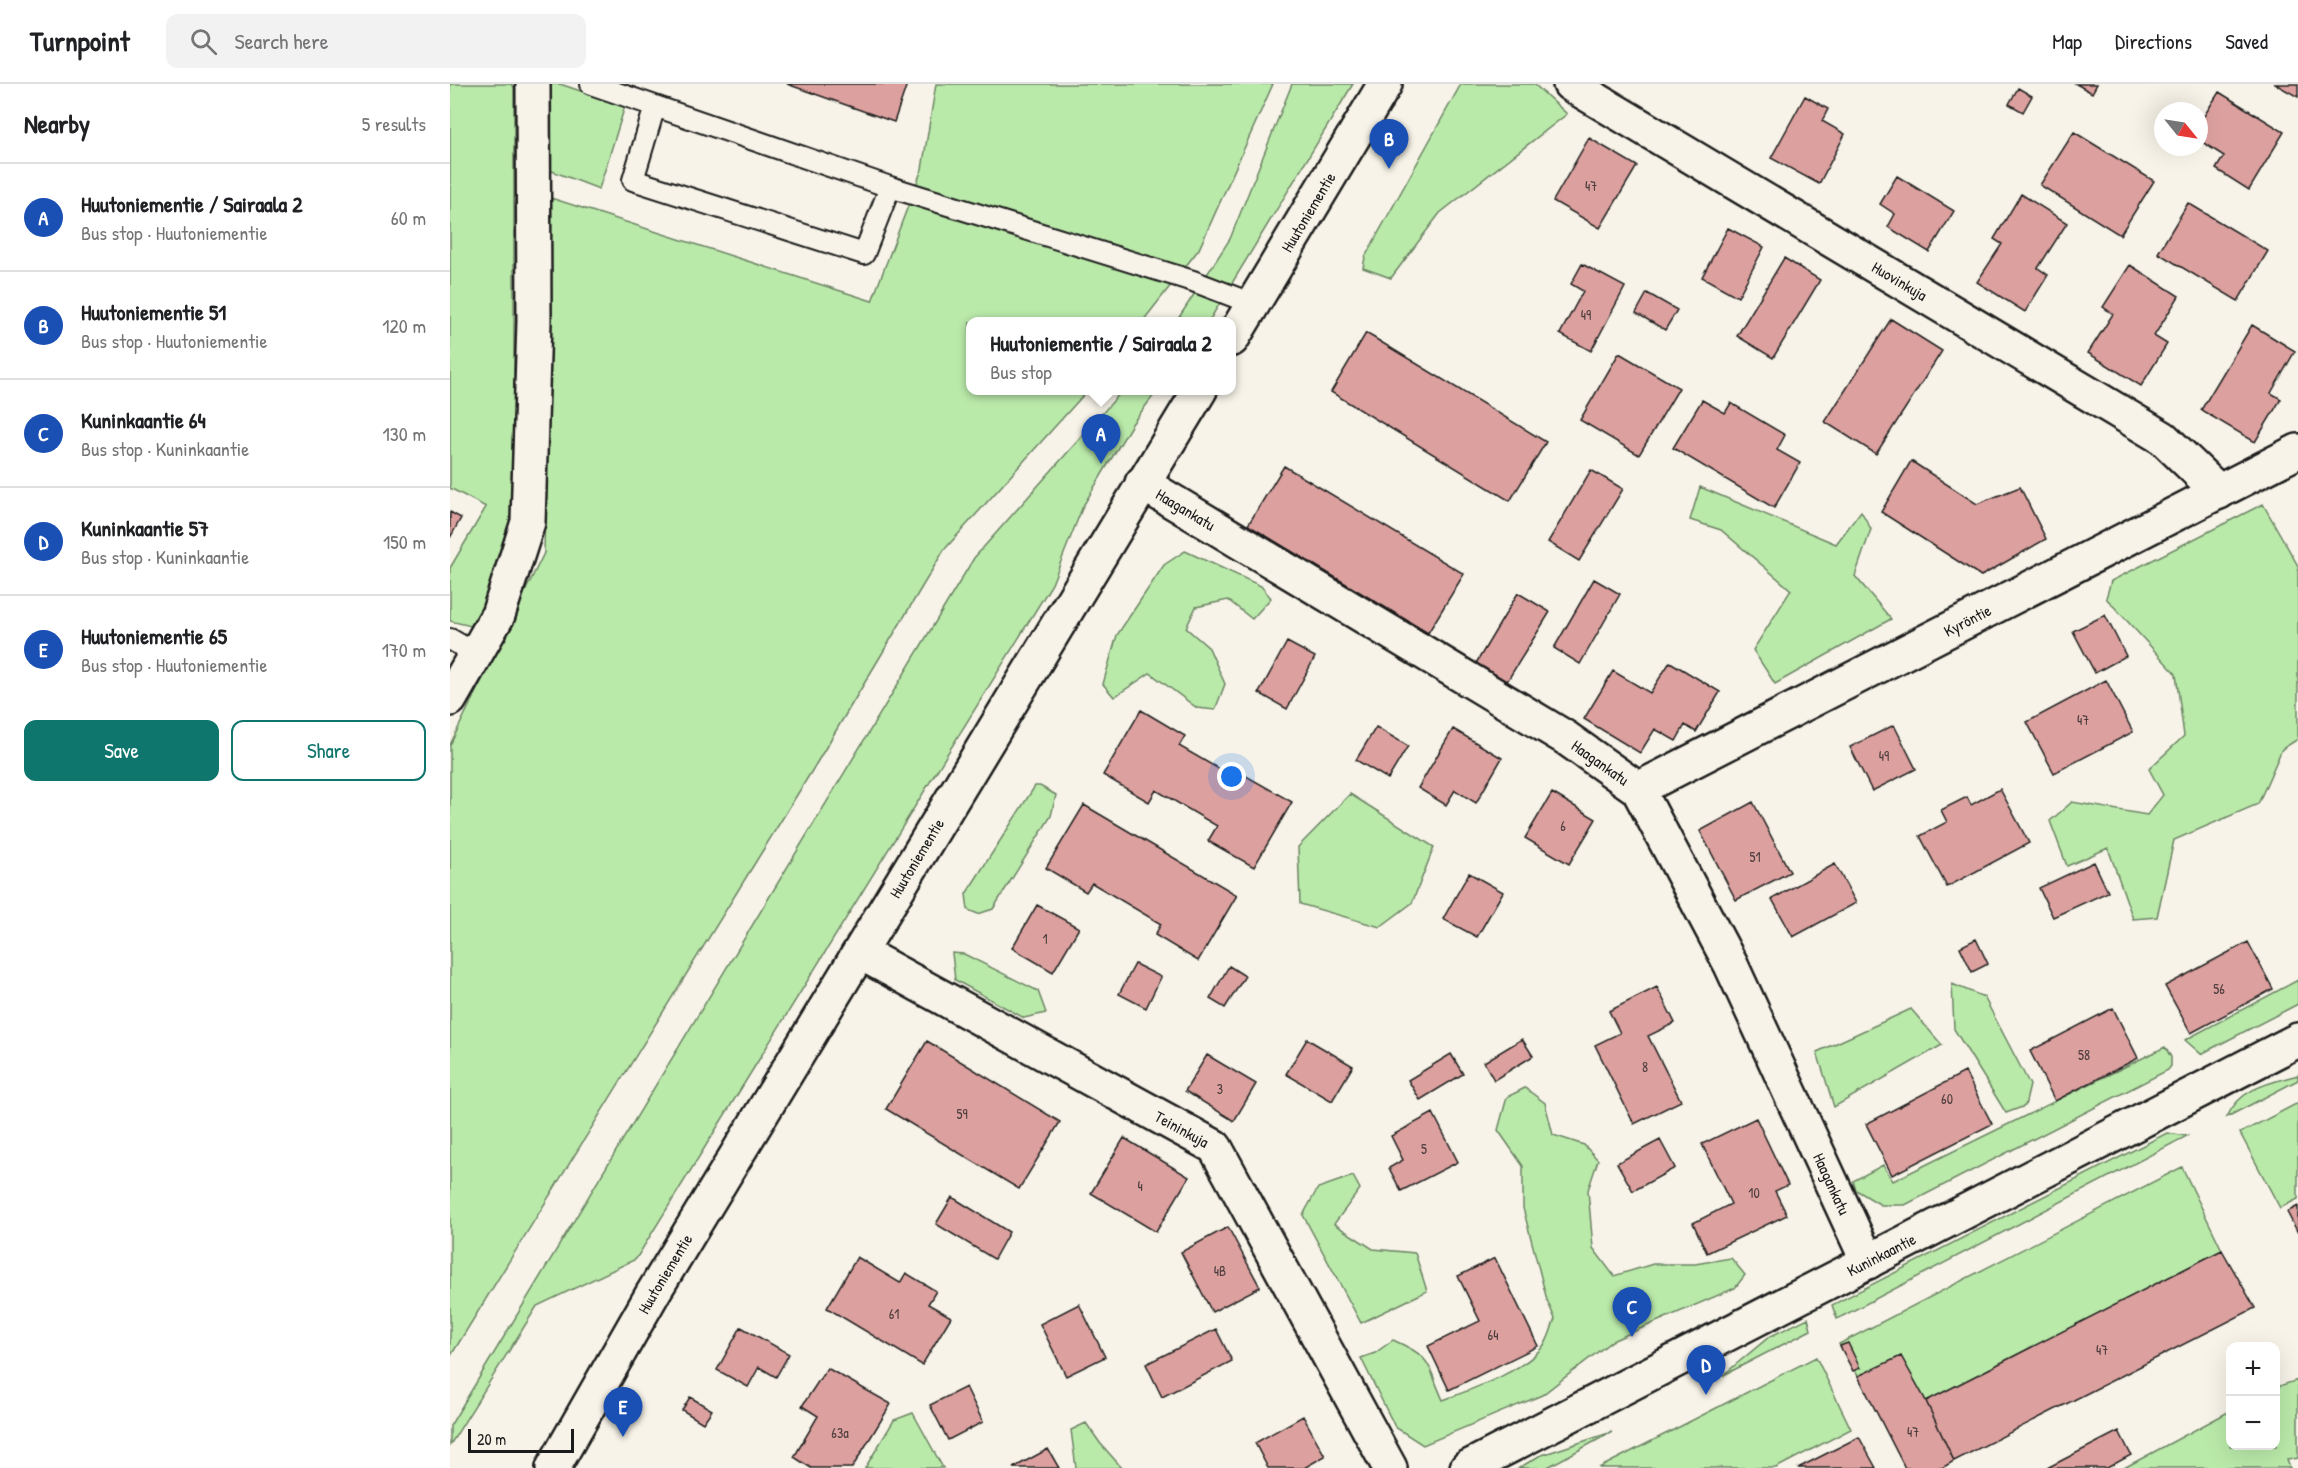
<!DOCTYPE html>
<html lang="en">
<head>
<meta charset="utf-8">
<style>
  body { margin:0; font-family:"Patrick Hand",sans-serif; background:#f2f2f2; color:#202124 }
  .controls { position:absolute; right:18px; bottom:18px; display:grid; overflow:hidden; border-radius:12px; box-shadow:0 6px 24px #0002 }
  .controls button { width:54px; height:54px; display:grid; place-items:center; padding:0; border:0; border-bottom:2px solid #e0e0e0; background:#fff; color:#202124; font:30px sans-serif }
  .compass { position:absolute; left:1704px; top:18px; width:54px; height:54px; border-radius:50%; background:#fff; box-shadow:0 6px 24px #0002; rotate:120deg }
  .scale { position:absolute; left:18px; bottom:15px; width:106px; box-sizing:border-box; padding-left:6px; border:3px solid #1c1c1c; border-top:0; font-size:16px; line-height:21px; white-space:nowrap; color:#1c1c1c; -webkit-text-stroke:4px #f7f3e8; paint-order:stroke }
  .you { position:absolute; left:782px; top:693px; width:21px; height:21px; margin:-15px; border:4px solid #fff; border-radius:50%; background:#1a73e8; box-shadow:0 0 0 9px #1a73e833 }
  .badge { display:grid; place-items:center; width:39px; height:39px; border-radius:50%; background:#0f766e; color:#fff; font-size:20px; font-weight:700 }
  .pin { position:absolute; translate:-50% -50px; filter:drop-shadow(0 2px 3px #0008) }
  .pin::after { content:''; position:absolute; top:32px; width:21px; height:18px; background:inherit; clip-path:polygon(0 0,100% 0,50% 100%) }
  .popup { position:absolute; left:516px; top:233px; width:270px; height:78px; box-sizing:border-box; display:grid; place-content:center; border-radius:12px; background:#fff; filter:drop-shadow(0 2px 4px #0005); font-size:20px; white-space:nowrap; color:#757577 }
  .popup b { font-size:22px; color:#202124 }
  .popup::after { content:''; position:absolute; left:50%; top:100%; margin-left:-12px; border:12px solid transparent; border-top-color:#fff }
  .list { margin:0; padding:0; list-style:none }
  h2 { display:flex; justify-content:space-between; align-items:center; height:78px; margin:0; padding:0 24px; font-size:26px }
  h2 small { font-size:20px; font-weight:400; color:#757577 }
  .list li { display:grid; grid-template-columns:39px 1fr auto; gap:18px; align-items:center; box-sizing:border-box; height:108px; padding:0 24px; border-top:2px solid #e0e0e0 }
  .list b { display:block; font-size:22px; white-space:nowrap }
  .list p { margin:0; font-size:20px; white-space:nowrap; color:#757577 }
  .list em { font-size:20px; font-style:normal; color:#757577 }
  .actions { display:flex; gap:12px; padding:18px 24px }
  .actions a { flex:1; padding:14px 0; border:2px solid #0f766e; border-radius:12px; text-align:center; font-size:21px; color:#0f766e }
  .actions .main { background:#0f766e; color:#fff }
  .icon { flex:none; width:33px; height:33px; fill:none; stroke:currentColor; stroke-width:2; stroke-linecap:round; stroke-linejoin:round }
  .map { position:relative; flex:none; width:1848px; height:1384px; overflow:hidden }
  header { display:flex; align-items:center; gap:36px; box-sizing:border-box; height:84px; padding:0 30px; background:#fff; border-bottom:2px solid #e0e0e0 }
  header strong { font-size:28px }
  nav { display:flex; gap:33px; margin-inline-start:auto; font-size:21px }
  .search { width:420px; height:54px; background:#f2f2f2; display:flex; align-items:center; gap:15px; box-sizing:border-box; padding:0 21px; border-radius:12px; color:#757577; font-size:22px }
  main { display:flex }
  aside { flex:1; background:#fff }
  .map>svg:first-child { display:block }
  .green { fill:#baeaaa; stroke:#6b8363; stroke-width:1.5 }
  .building { fill:#dca19f; stroke:#1c1c1c; stroke-width:1.5 }
  .lines { fill:none; stroke-linecap:round; stroke-linejoin:round }
  .service-casing { stroke:#1c1c1c; stroke-width:24 }
  .minor-casing { stroke:#1c1c1c; stroke-width:38 }
  .tertiary-casing { stroke:#1c1c1c; stroke-width:38 }
  .secondary-casing { stroke:#1c1c1c; stroke-width:38 }
  .service { stroke:#f7f3e8; stroke-width:20 }
  .minor { stroke:#f7f3e8; stroke-width:33 }
  .tertiary { stroke:#f7f3e8; stroke-width:33 }
  .secondary { stroke:#f7f3e8; stroke-width:33 }
  .labels { text-anchor:middle; dominant-baseline:central; stroke-width:6; stroke-linejoin:round; paint-order:stroke }
  .number-label { font-size:14px; fill:#4c3d3d }
  .street-label { font-size:16px; fill:#1c1c1c; stroke:#f7f3e8 }
</style>
</head>
<body>
<header>
<strong>Turnpoint</strong>
<div class="search"><svg class="icon" aria-label="search" viewBox="0 0 24 24"><circle cx="10" cy="10" r="6"/><path d="M15 15l6 6"/></svg>Search here</div>
<nav><a>Map</a><a>Directions</a><a>Saved</a></nav>
</header>
<main>
<aside>
<h2>Nearby<small>5 results</small></h2>
<ul class="list">
<li><span class="badge" style="background:#1a4fb4">A</span><div><b>Huutoniementie / Sairaala 2</b><p>Bus stop · Huutoniementie</p></div><em>60 m</em></li>
<li><span class="badge" style="background:#1a4fb4">B</span><div><b>Huutoniementie 51</b><p>Bus stop · Huutoniementie</p></div><em>120 m</em></li>
<li><span class="badge" style="background:#1a4fb4">C</span><div><b>Kuninkaantie 64</b><p>Bus stop · Kuninkaantie</p></div><em>130 m</em></li>
<li><span class="badge" style="background:#1a4fb4">D</span><div><b>Kuninkaantie 57</b><p>Bus stop · Kuninkaantie</p></div><em>150 m</em></li>
<li><span class="badge" style="background:#1a4fb4">E</span><div><b>Huutoniementie 65</b><p>Bus stop · Huutoniementie</p></div><em>170 m</em></li>
</ul>
<div class="actions"><a class="main">Save</a><a>Share</a></div>
</aside>
<div class="map">
<svg width="1848" height="1384" viewBox="0 0 1848 1384">
  <rect width="100%" height="100%" fill="#f7f3e8"/>
  <filter id="ink" filterUnits="userSpaceOnUse"><feTurbulence type="fractalNoise" baseFrequency=".0167" numOctaves="2"/><feDisplacementMap in="SourceGraphic" scale="12" xChannelSelector="R" yChannelSelector="G"/><feConvolveMatrix kernelMatrix="1 2 1 2 8 2 1 2 1" color-interpolation-filters="sRGB"/></filter>
  <g filter="url(#ink)">
    <!-- green -->
    <path class="green" d="M 0,0 L 62,0 L 64,4 L 64,445 L 34,520 L 21,542 L 0,537 L 0,484 L 36,423 L 0,404 Z
      M 99,0 L 110,0 L 175,22 L 149,105 L 94,84 Z
      M 486,0 L 823,0 L 749,165 L 693,237 L 520,238 L 520,306 L 637,307 L 494,466 L 363,685 L 0,1273 L 0,661 L 94,469 L 101,114 L 422,217 L 472,85 Z
      M 842,0 L 903,0 L 759,237 L 726,238 L 780,155 Z
      M 1011,0 L 1084,0 L 1117,30 L 990,129 L 941,194 L 913,184 L 915,173 Z
      M 672,307 L 707,307 L 682,340 L 633,422 L 602,500 L 186,1175 L 87,1222 L 0,1361 L 0,1342 L 524,474 Z
      M 1250,403 L 1386,460 L 1411,427 L 1421,445 L 1405,492 L 1441,535 L 1325,600 L 1303,566 L 1341,506 L 1271,446 L 1240,436 Z
      M 1813,420 L 1848,482 L 1848,655 L 1832,665 L 1808,720 L 1724,756 L 1707,833 L 1683,835 L 1658,764 L 1617,782 L 1600,737 L 1622,718 L 1697,731 L 1713,711 L 1699,685 L 1734,652 L 1726,590 L 1656,514 L 1661,497 Z
      M 735,467 L 811,502 L 821,514 L 802,535 L 778,516 L 746,523 L 736,544 L 759,564 L 775,600 L 765,626 L 747,624 L 700,589 L 664,613 L 653,600 L 667,551 L 714,481 Z
      M 585,702 L 590,702 L 606,711 L 601,732 L 543,825 L 528,830 L 518,826 L 516,810 Z
      M 900,710 L 984,763 L 962,819 L 930,843 L 850,820 L 848,763 Z
      M 502,869 L 514,870 L 588,907 L 596,929 L 574,934 L 505,896 Z
      M 1848,896 L 1848,920 L 1751,970 L 1735,956 Z
      M 1502,900 L 1534,913 L 1580,1001 L 1575,1022 L 1556,1029 L 1504,945 Z
      M 1461,925 L 1492,961 L 1384,1023 L 1367,968 Z
      M 1715,963 L 1721,973 L 1721,982 L 1718,986 L 1455,1121 L 1431,1121 L 1406,1106 L 1403,1097 L 1433,1081 L 1443,1097 Z
      M 1848,991 L 1848,996 L 1777,1033 C 1790,1004 1819,999 1848,991 Z
      M 1075,1004 L 1095,1019 L 1103,1051 L 1134,1061 L 1148,1076 L 1138,1106 L 1143,1164 L 1164,1192 L 1203,1180 L 1245,1180 L 1281,1174 L 1295,1191 L 1285,1204 L 1162,1257 L 1092,1311 L 973,1361 L 945,1343 L 911,1274 L 925,1269 L 943,1256 C 984,1274 976,1279 993,1316 C 1023,1305 1080,1285 1096,1258 C 1100,1251 1102,1242 1105,1235 L 1097,1216 L 1073,1124 L 1073,1082 L 1048,1046 L 1057,1013 Z
      M 1848,1019 L 1848,1115 L 1830,1124 L 1790,1049 Z
      M 1717,1049 L 1737,1052 L 1387,1235 L 1382,1221 Z
      M 1732,1083 L 1772,1166 L 1476,1317 L 1451,1273 L 1408,1292 L 1389,1260 Z
      M 903,1092 L 910,1105 L 884,1140 L 923,1165 L 965,1169 L 977,1207 L 911,1239 L 853,1131 L 868,1104 Z
      M 1358,1234 L 1361,1246 L 1272,1292 L 1319,1253 Z
      M 1366,1273 L 1401,1345 L 1326,1384 L 1149,1384 Z
      M 1848,1296 L 1848,1374 L 1837,1376 L 1840,1384 L 1674,1384 L 1780,1327 L 1780,1362 L 1826,1362 L 1826,1303 Z
      M 463,1329 L 493,1384 L 415,1384 L 444,1336 Z
      M 636,1339 L 650,1359 L 672,1384 L 626,1384 L 621,1346 Z
      M 1162,1348 L 1096,1384 L 1069,1384 L 1089,1372 Z"/>
    <!-- building -->
    <path class="building" d="M 337,0 L 457,0 L 444,38 Z
      M 1626,0 L 1647,0 L 1642,9 Z
      M 1825,0 L 1848,0 L 1848,13 Z
      M 1568,4 L 1582,12 L 1573,28 L 1559,20 Z
      M 1769,8 L 1834,48 L 1799,106 L 1766,85 L 1774,72 L 1749,56 L 1749,40 Z
      M 1355,12 L 1378,25 L 1372,37 L 1395,50 L 1369,100 L 1321,74 Z
      M 1624,48 L 1704,97 L 1670,151 L 1590,101 Z
      M 1139,54 L 1187,82 L 1150,144 L 1103,117 Z
      M 1447,92 L 1504,127 L 1479,168 L 1438,143 L 1445,130 L 1430,120 Z
      M 1571,110 L 1617,139 L 1588,184 L 1598,191 L 1575,228 L 1527,198 L 1552,160 L 1544,155 Z
      M 1738,119 L 1818,167 L 1788,217 L 1708,169 Z
      M 1278,144 L 1314,163 L 1288,213 L 1252,193 Z
      M 1334,174 L 1370,196 L 1323,274 L 1287,252 Z
      M 1132,180 L 1175,203 L 1141,267 L 1110,250 L 1133,207 L 1121,200 Z
      M 1680,181 L 1729,212 L 1704,252 L 1717,260 L 1691,302 L 1638,269 L 1663,230 L 1653,223 Z
      M 1197,209 L 1227,226 L 1215,246 L 1186,229 Z
      M 1441,235 L 1492,267 L 1426,370 L 1375,338 Z
      M 1802,241 L 1845,267 L 1821,309 L 1831,315 L 1805,358 L 1751,326 Z
      M 916,249 L 1096,358 L 1060,417 L 881,308 Z
      M 1169,269 L 1229,304 L 1189,371 L 1130,336 Z
      M 1252,316 L 1275,329 L 1281,319 L 1335,351 L 1327,366 L 1350,379 L 1324,424 L 1223,364 Z
      M 1461,377 L 1527,420 L 1570,403 L 1596,455 L 1531,492 L 1431,428 Z
      M 834,382 L 1014,490 L 978,549 L 798,441 Z
      M 1141,386 L 1173,405 L 1129,477 L 1098,458 Z
      M 0,428 L 11,434 L 0,454 Z
      M 1144,495 L 1170,510 L 1130,580 L 1104,564 Z
      M 1068,509 L 1100,528 L 1056,599 L 1025,581 Z
      M 1655,531 L 1676,572 L 1645,589 L 1623,547 Z
      M 837,558 L 865,573 L 837,625 L 809,609 Z
      M 1220,578 L 1270,608 L 1246,648 L 1235,641 L 1226,657 L 1205,645 L 1190,669 L 1134,635 L 1163,587 L 1200,609 Z
      M 1656,596 L 1683,648 L 1604,689 L 1577,638 Z
      M 691,626 L 735,652 L 729,662 L 788,696 L 791,689 L 842,718 L 804,783 L 758,757 L 767,742 L 706,706 L 699,718 L 653,691 Z
      M 1444,641 L 1466,685 L 1422,707 L 1400,663 Z
      M 926,643 L 958,662 L 938,695 L 906,676 Z
      M 1003,645 L 1052,674 L 1026,719 L 1005,706 L 996,721 L 968,704 Z
      M 1550,705 L 1579,759 L 1497,803 L 1470,752 L 1497,738 L 1491,726 L 1517,713 L 1521,721 Z
      M 1102,709 L 1146,735 L 1119,780 L 1075,754 Z
      M 1303,718 L 1340,788 L 1286,816 L 1250,747 Z
      M 634,721 L 787,811 L 748,877 L 705,851 L 711,840 L 642,799 L 636,808 L 596,784 Z
      M 1644,778 L 1658,808 L 1603,833 L 1589,804 Z
      M 1385,780 L 1406,819 L 1343,853 L 1322,815 Z
      M 1019,789 L 1053,808 L 1027,853 L 993,835 Z
      M 587,821 L 629,844 L 603,888 L 562,864 Z
      M 1526,855 L 1538,880 L 1522,888 L 1510,863 Z
      M 1798,858 L 1823,905 L 1741,949 L 1715,902 Z
      M 685,880 L 711,893 L 696,924 L 669,910 Z
      M 779,882 L 795,892 L 775,924 L 760,915 Z
      M 1207,903 L 1225,939 L 1198,952 L 1231,1017 L 1184,1040 L 1145,961 L 1170,949 L 1159,927 Z
      M 1663,924 L 1688,974 L 1605,1017 L 1580,967 Z
      M 857,955 L 903,982 L 882,1017 L 836,990 Z
      M 1072,955 L 1083,972 L 1044,996 L 1034,978 Z
      M 477,957 L 610,1038 L 569,1105 L 436,1025 Z
      M 1001,970 L 1013,990 L 970,1016 L 958,996 Z
      M 757,971 L 806,1000 L 784,1037 L 735,1007 Z
      M 1515,988 L 1542,1040 L 1442,1091 L 1416,1040 Z
      M 983,1029 L 1008,1078 L 951,1107 L 939,1084 L 953,1076 L 941,1052 Z
      M 1306,1034 L 1338,1101 L 1325,1107 L 1337,1131 L 1257,1169 L 1243,1139 L 1281,1120 L 1252,1060 Z
      M 674,1054 L 739,1093 L 706,1148 L 641,1109 Z
      M 1210,1056 L 1225,1084 L 1183,1107 L 1167,1079 Z
      M 502,1113 L 559,1148 L 544,1175 L 486,1140 Z
      M 1848,1122 L 1848,1149 L 1837,1128 Z
      M 778,1143 L 810,1203 L 762,1228 L 731,1168 Z
      M 1772,1166 L 1805,1224 L 1504,1377 L 1476,1317 Z
      M 407,1173 L 450,1199 L 456,1189 L 486,1207 L 478,1220 L 501,1233 L 472,1281 L 377,1224 Z
      M 1045,1174 L 1088,1262 L 999,1306 L 978,1262 L 1030,1237 L 1008,1192 Z
      M 629,1220 L 655,1273 L 616,1292 L 590,1240 Z
      M 291,1243 L 339,1270 L 326,1293 L 309,1283 L 298,1303 L 267,1286 Z
      M 766,1245 L 782,1277 L 712,1313 L 696,1280 Z
      M 1398,1259 L 1410,1284 L 1403,1287 L 1390,1262 Z
      M 1451,1272 L 1476,1317 L 1504,1377 L 1492,1384 L 1455,1384 L 1408,1292 Z
      M 377,1284 L 441,1320 L 402,1384 L 361,1384 L 344,1373 L 368,1332 L 352,1322 Z
      M 516,1303 L 533,1338 L 498,1356 L 480,1321 Z
      M 240,1313 L 262,1326 L 253,1339 L 232,1326 Z
      M 853,1332 L 875,1372 L 854,1384 L 818,1384 L 805,1359 Z
      M 1669,1347 L 1681,1371 L 1657,1384 L 1597,1384 Z
      M 1409,1353 L 1426,1384 L 1348,1384 Z
      M 598,1365 L 609,1384 L 563,1384 Z"/>
    <g class="lines">
      <!-- service casing -->
      <g class="service-casing">
        <path id="service" d="M 141,0 L 440,103 L 743,197 L 803,220
          M 205,22 L 183,96 L 414,170 L 440,103
          M 0,555 L 26,570"/>
      </g>
      <!-- minor casing -->
      <g class="minor-casing">
        <g id="minor">
          <path id="s1" d="M 1120,0 L 1713,354 L 1769,408"/>
          <path id="s2" d="M 692,399 L 1116,654 L 1188,705 L 1281,881 L 1418,1178"/>
          <path d="M 0,615 L 48,531 L 78,438 L 84,237 L 83,0"/>
          <path id="s3" d="M 1188,705 L 1848,367"/>
          <path id="s4" d="M 411,869 L 765,1063 L 940,1384"/>
        </g>
      </g>
      <!-- tertiary casing -->
      <g class="tertiary-casing">
        <g id="tertiary">
          <path id="s5" d="M 1017,1384 L 1848,956"/>
        </g>
      </g>
      <!-- secondary casing -->
      <g class="secondary-casing">
        <g id="secondary">
          <path id="s6" d="M 782,255 L 935,0"/>
          <path id="s7" d="M 103,1384 L 203,1209 L 750,306"/>
        </g>
      </g>
      <!-- service -->
      <use href="#service" class="service"/>
      <!-- minor -->
      <use href="#minor" class="minor"/>
      <!-- tertiary -->
      <use href="#tertiary" class="tertiary"/>
      <!-- secondary -->
      <use href="#secondary" class="secondary"/>
    </g>
  </g>
  <g class="labels">
    <!-- number labels -->
    <g class="number-label">
      <text x="1141" y="101">47</text>
      <text x="1136" y="230">49</text>
      <text x="1633" y="635">47</text>
      <text x="1434" y="671">49</text>
      <text x="1113" y="741">6</text>
      <text x="1305" y="772">51</text>
      <text x="595" y="854">1</text>
      <text x="1769" y="904">56</text>
      <text x="1634" y="970">58</text>
      <text x="1195" y="982">8</text>
      <text x="770" y="1004">3</text>
      <text x="1497" y="1014">60</text>
      <text x="512" y="1029">59</text>
      <text x="974" y="1064">5</text>
      <text x="690" y="1101">4</text>
      <text x="1304" y="1108">10</text>
      <text x="770" y="1186">4B</text>
      <text x="444" y="1229">61</text>
      <text x="1043" y="1250">64</text>
      <text x="1652" y="1265">47</text>
      <text x="1463" y="1347">47</text>
      <text x="390" y="1348">63a</text>
    </g>
    <!-- street labels -->
    <g class="street-label">
      <text stroke="none"><textPath href="#s6" startOffset="148">Huutoniementie</textPath></text>
      <text stroke="none"><textPath href="#s1" startOffset="384">Huovinkuja</textPath></text>
      <text stroke="none"><textPath href="#s2" startOffset="51">Haagankatu</textPath></text>
      <text stroke="none"><textPath href="#s3" startOffset="370">Kyröntie</textPath></text>
      <text stroke="none"><textPath href="#s2" startOffset="537">Haagankatu</textPath></text>
      <text stroke="none"><textPath href="#s7" startOffset="710">Huutoniementie</textPath></text>
      <text stroke="none"><textPath href="#s4" startOffset="366">Teininkuja</textPath></text>
      <text stroke="none"><textPath href="#s2" startOffset="1023">Haagankatu</textPath></text>
      <text stroke="none"><textPath href="#s5" startOffset="466">Kuninkaantie</textPath></text>
      <text stroke="none"><textPath href="#s7" startOffset="224">Huutoniementie</textPath></text>
    </g>
  </g>
</svg>
<div class="controls">
<button>+</button>
<button>−</button>
</div>
<svg class="compass" viewBox="-18 -18 36 36"><path d="M0-13l5 13h-10z" fill="#e53935"/><path d="M0 13l5-13h-10z" fill="#757577"/></svg>
<div class="scale">20 m</div>
<div class="you"></div>
<div class="pin badge" style="left:651px;top:380px;background:#1a4fb4">A</div>
<div class="popup"><b>Huutoniementie / Sairaala 2</b>Bus stop</div>
<div class="pin badge" style="left:939px;top:85px;background:#1a4fb4">B</div>
<div class="pin badge" style="left:1182px;top:1253px;background:#1a4fb4">C</div>
<div class="pin badge" style="left:1256px;top:1311px;background:#1a4fb4">D</div>
<div class="pin badge" style="left:173px;top:1353px;background:#1a4fb4">E</div>
</div>
</main>
</body>
</html>
